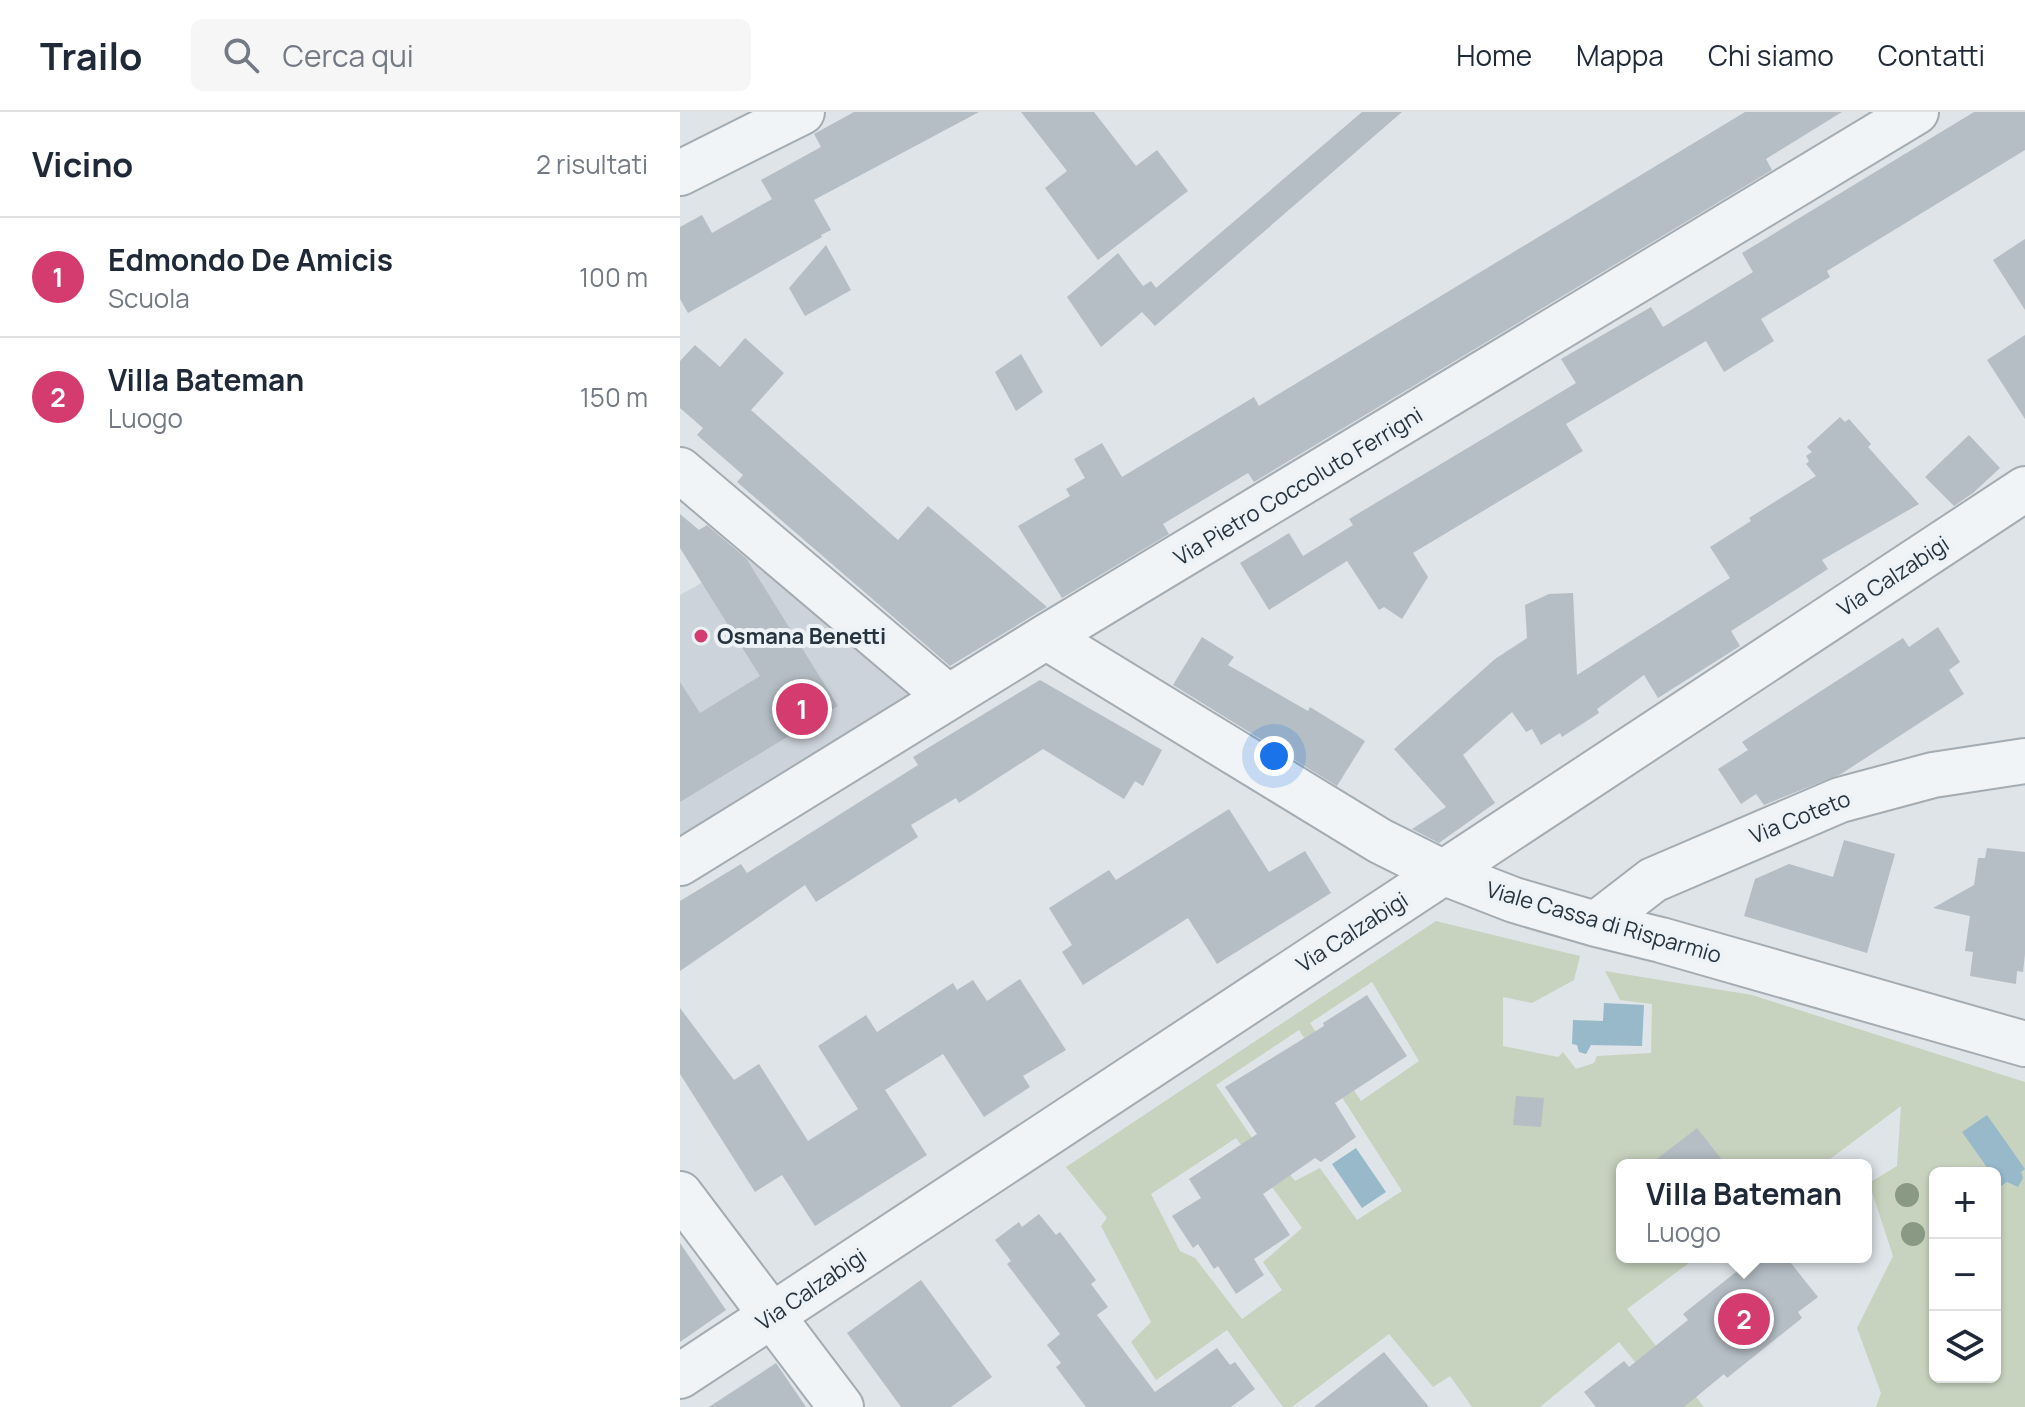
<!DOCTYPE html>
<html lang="it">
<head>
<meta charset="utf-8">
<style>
  body { margin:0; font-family:Manrope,sans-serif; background:#f6f6f7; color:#1f2937 }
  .controls { position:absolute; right:24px; bottom:24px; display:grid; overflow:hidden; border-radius:12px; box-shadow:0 2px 6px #0004 }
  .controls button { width:72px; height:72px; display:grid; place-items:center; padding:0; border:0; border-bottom:2px solid #e0e1e3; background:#fff; color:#1f2937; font:40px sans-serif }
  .you { position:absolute; left:594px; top:644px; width:28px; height:28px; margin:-20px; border:6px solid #fff; border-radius:50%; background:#1a73e8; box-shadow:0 0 0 12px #1a73e833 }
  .badge { display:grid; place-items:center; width:52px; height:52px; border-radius:50%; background:#d43c70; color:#fff; font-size:26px; font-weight:700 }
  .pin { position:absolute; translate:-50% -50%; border:4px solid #fff; box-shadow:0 2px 8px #0006 }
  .popup { position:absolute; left:936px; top:1047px; width:256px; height:104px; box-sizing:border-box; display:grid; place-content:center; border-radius:12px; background:#fff; filter:drop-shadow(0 2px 6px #0005); font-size:26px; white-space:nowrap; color:#747a83 }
  .popup b { font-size:30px; color:#1f2937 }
  .popup::after { content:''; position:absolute; left:50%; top:100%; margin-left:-16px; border:16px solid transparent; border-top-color:#fff }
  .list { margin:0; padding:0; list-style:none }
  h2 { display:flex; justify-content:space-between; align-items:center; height:104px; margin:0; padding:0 32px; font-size:34px }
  h2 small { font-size:26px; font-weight:400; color:#747a83 }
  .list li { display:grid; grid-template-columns:52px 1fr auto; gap:24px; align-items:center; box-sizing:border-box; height:120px; padding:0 32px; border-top:2px solid #e0e1e3 }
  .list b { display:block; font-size:30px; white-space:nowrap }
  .list p { margin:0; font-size:26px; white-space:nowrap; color:#747a83 }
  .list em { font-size:26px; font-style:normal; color:#747a83 }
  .icon { flex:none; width:44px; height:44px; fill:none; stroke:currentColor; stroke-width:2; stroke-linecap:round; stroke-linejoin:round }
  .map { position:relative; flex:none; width:1345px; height:1295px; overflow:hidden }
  header { display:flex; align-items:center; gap:48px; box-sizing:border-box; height:112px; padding:0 40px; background:#fff; border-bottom:2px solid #e0e1e3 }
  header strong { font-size:38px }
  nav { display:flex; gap:44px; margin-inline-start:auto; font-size:28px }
  .search { width:560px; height:72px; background:#f6f6f7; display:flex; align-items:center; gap:20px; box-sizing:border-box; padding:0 28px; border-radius:12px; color:#747a83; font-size:30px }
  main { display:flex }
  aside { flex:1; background:#fff }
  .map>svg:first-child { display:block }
  .built { fill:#ccd3da }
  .green { fill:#c7d3bf; fill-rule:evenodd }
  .water { fill:#97b9ca }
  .building { fill:#b5bec5 }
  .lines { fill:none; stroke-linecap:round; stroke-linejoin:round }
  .minor-casing { stroke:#a3acb2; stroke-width:48 }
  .minor { stroke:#f1f4f6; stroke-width:44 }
  .tree { fill:#899984 }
  .poi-dot { fill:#d43c70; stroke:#edf2f6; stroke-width:3 }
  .labels { text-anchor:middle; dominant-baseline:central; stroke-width:8; stroke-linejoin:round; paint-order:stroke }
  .street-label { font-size:22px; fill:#263440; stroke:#edf2f6 }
  .poi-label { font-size:22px; font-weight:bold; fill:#263440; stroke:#edf2f6; text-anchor:start }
</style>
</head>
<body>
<header>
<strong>Trailo</strong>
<div class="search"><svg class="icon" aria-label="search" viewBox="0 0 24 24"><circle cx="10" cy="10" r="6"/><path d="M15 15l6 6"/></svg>Cerca qui</div>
<nav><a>Home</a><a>Mappa</a><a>Chi siamo</a><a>Contatti</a></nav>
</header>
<main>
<aside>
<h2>Vicino<small>2 risultati</small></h2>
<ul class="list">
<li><span class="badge">1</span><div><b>Edmondo De Amicis</b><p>Scuola</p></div><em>100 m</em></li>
<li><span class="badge">2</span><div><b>Villa Bateman</b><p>Luogo</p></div><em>150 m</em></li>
</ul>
</aside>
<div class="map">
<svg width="1345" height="1295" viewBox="0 0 1345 1295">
  <rect width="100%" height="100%" fill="#dee4e8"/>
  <!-- built -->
  <path class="built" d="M 70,444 L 243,589 L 0,737 L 0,483 Z"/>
  <!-- green -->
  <path class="green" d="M 756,809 L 900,844 L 894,868 L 852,891 L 823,885 L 823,934 L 878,945 L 883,940 L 896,957 L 914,951 L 917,944 L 971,941 L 972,892 L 940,888 L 925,859 L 1072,883 L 1345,970 L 1345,1295 L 1196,1295 L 1201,1281 L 1177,1216 L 1213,1144 L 1189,1071 L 1217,1054 L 1221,994 L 1142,1053 L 942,1053 L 942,1145 L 1017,1145 L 947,1197 L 1024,1295 L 991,1295 L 939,1230 L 860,1295 L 792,1295 L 770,1264 L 753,1275 L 709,1222 L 612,1295 L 603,1295 L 547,1218 L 476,1268 L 451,1230 L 471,1210 L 421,1114 L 427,1106 L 386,1055 ZM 692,870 L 739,949 L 681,989 L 630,911 ZM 619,918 L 722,1079 L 677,1108 L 640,1056 L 615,1069 L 590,1037 L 581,1039 L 536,973 ZM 556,1026 L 622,1116 L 583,1150 L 602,1178 L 562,1207 L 515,1146 L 500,1139 L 471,1082 ZM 1255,1061 L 1315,1061 L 1315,1265 L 1255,1265 Z"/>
  <!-- water -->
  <path class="water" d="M 924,891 L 964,893 L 962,934 L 911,933 L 906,942 L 899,940 L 897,933 L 892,932 L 893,908 L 923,909 Z
    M 1307,1003 L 1345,1057 L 1341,1060 L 1343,1066 L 1338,1075 L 1327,1070 L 1321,1074 L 1315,1066 L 1315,1061 L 1311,1061 L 1282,1020 Z
    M 676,1036 L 706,1080 L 682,1096 L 652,1052 Z"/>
  <!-- building -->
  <path class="building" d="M 174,0 L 299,0 L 134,88 L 151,118 L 141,123 L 142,125 L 8,201 L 0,187 L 0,115 L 22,103 L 32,121 L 92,87 L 81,68 L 141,35 L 134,22 Z
    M 341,0 L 414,0 L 456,54 L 477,38 L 508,79 L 418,148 L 365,76 L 387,59 Z
    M 682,0 L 722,0 L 475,214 L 462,200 L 421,235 L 387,185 L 438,141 L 463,174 L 471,169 L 476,176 Z
    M 1065,0 L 1162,0 L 1086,47 L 1092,58 L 574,370 L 568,361 L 483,412 L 489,422 L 382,486 L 338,414 L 390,384 L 386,377 L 405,366 L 394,347 L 422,331 L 442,365 L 574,285 L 579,294 Z
    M 1294,0 L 1345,0 L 1345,38 L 1147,159 L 1150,165 L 1081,207 L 1094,229 L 1044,260 L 1026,229 L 886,312 L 903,339 L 733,441 L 748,465 L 722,507 L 704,495 L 699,498 L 667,449 L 589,498 L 560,451 L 609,421 L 623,444 L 673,413 L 669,407 L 896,271 L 881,247 L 971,195 L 983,215 L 1073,160 L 1062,141 Z
    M 1345,127 L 1345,198 L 1313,148 Z
    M 146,133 L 171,178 L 125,204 L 109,176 Z
    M 1345,223 L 1345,307 L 1307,248 Z
    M 65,226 L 104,261 L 71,298 L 218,428 L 248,394 L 367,495 L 270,554 L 57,370 L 63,363 L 17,323 L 23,316 L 0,296 L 0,249 L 15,233 L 40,255 Z
    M 341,242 L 363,280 L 336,299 L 315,260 Z
    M 1160,305 L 1165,310 L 1169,307 L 1191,332 L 1188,335 L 1239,392 L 1142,448 L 1148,457 L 1051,519 L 1060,534 L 978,586 L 964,563 L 917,597 L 919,601 L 882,625 L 880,621 L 861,633 L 852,617 L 846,620 L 832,600 L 783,643 L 815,691 L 759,731 L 732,717 L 766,695 L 714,637 L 815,547 L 847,526 L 845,493 L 869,482 L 893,481 L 897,563 L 1050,466 L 1030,435 L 1071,409 L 1069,406 L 1136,364 L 1126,352 L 1129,349 L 1126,344 L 1132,340 L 1127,335 Z
    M 1289,323 L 1320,356 L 1293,381 L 1274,394 L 1245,365 Z
    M 0,402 L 19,418 L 27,413 L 66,446 L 158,594 L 0,690 L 0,570 L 20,601 L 80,564 L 0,436 Z
    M 1258,515 L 1280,550 L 1269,558 L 1284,582 L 1161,662 L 1084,693 L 1076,682 L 1061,692 L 1038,657 L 1068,638 L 1062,630 L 1223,526 L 1229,535 Z
    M 522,525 L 554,545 L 548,553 L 628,599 L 630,595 L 685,629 L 657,674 L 493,573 Z
    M 360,568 L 482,638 L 463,674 L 455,669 L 444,687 L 363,637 L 279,691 L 276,686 L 231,713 L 238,725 L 136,790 L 125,773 L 0,859 L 0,789 L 61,752 L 67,761 L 238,653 L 233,645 Z
    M 549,697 L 589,760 L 625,739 L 651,781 L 537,852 L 508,806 L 403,873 L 382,840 L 392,833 L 369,796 L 429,758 L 436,768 Z
    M 1164,728 L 1215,742 L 1187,841 L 1064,804 L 1075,767 L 1109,752 L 1153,765 Z
    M 1307,736 L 1345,740 L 1345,842 L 1343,860 L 1337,859 L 1336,872 L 1290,864 L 1293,840 L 1285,839 L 1290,804 L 1253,796 L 1294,773 L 1298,746 L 1305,746 Z
    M 340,867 L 386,938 L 343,964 L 350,975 L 304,1005 L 263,942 L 205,978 L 247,1043 L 135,1114 L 102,1063 L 75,1080 L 0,962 L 0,896 L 54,968 L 79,952 L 128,1029 L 178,997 L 138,934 L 186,903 L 197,920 L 273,871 L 277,878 L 293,868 L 307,889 Z
    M 687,883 L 727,944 L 655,991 L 676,1025 L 641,1050 L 635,1046 L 583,1082 L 610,1123 L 574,1147 L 584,1163 L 556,1182 L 538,1154 L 534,1157 L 518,1132 L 513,1136 L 492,1104 L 521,1086 L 509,1067 L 577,1022 L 545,975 L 644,914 L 643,911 Z
    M 836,984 L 864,986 L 861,1015 L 833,1013 Z
    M 1017,1016 L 1046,1053 L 969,1053 Z
    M 359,1102 L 376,1123 L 380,1120 L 416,1168 L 411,1172 L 428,1195 L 417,1203 L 475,1280 L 537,1236 L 550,1253 L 555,1250 L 575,1277 L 551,1295 L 406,1295 L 376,1255 L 381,1251 L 367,1233 L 380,1222 L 327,1152 L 331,1149 L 315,1128 L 339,1110 L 342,1115 Z
    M 0,1131 L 46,1198 L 0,1230 Z
    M 1075,1145 L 1106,1145 L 1138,1185 L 1118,1200 L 1122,1206 L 1047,1266 L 1044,1262 L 1004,1295 L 916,1295 L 904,1280 L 944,1249 L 949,1255 L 1008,1208 L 1003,1202 Z
    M 241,1168 L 312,1265 L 271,1295 L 221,1295 L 167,1221 Z
    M 704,1240 L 749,1295 L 634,1295 Z
    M 96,1251 L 126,1295 L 29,1295 Z"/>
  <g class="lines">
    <!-- minor casing -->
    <g class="minor-casing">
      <path id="minor" d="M 0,61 L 122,0
        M 0,358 L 268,585
        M 366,525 L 700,729 L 762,760 L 834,788 L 916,812 L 981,828 L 1345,932
        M 0,751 L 366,525 L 1236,0
        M 916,812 L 973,768 L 1160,688 L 1253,663 L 1345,649
        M 0,1082 L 161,1295
        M 0,1264 L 1345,377"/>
    </g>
    <!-- minor -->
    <use href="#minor" class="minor"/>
  </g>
  <!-- trees -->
  <g class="tree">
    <circle cx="1227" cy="1083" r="12"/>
    <circle cx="1233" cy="1122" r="12"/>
  </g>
  <!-- markers -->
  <circle class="poi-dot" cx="21" cy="524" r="8"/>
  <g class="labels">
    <!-- street labels -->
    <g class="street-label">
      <text transform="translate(618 374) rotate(-31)">Via Pietro Coccoluto Ferrigni</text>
      <text transform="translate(1213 464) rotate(-33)">Via Calzabigi</text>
      <text transform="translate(1120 705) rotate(-22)">Via Coteto</text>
      <text transform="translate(924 810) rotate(16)">Viale Cassa di Risparmio</text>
      <text transform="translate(672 820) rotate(-33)">Via Calzabigi</text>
      <text transform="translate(131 1177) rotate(-34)">Via Calzabigi</text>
    </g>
    <!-- poi labels -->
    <g class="poi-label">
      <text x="37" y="524">Osmana Benetti</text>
    </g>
  </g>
</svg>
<div class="controls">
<button>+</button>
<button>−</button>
<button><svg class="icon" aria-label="layers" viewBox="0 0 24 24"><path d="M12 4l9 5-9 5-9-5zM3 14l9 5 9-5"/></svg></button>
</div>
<div class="you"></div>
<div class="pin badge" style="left:122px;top:597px">1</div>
<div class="pin badge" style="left:1064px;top:1207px">2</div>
<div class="popup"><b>Villa Bateman</b>Luogo</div>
</div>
</main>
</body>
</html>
